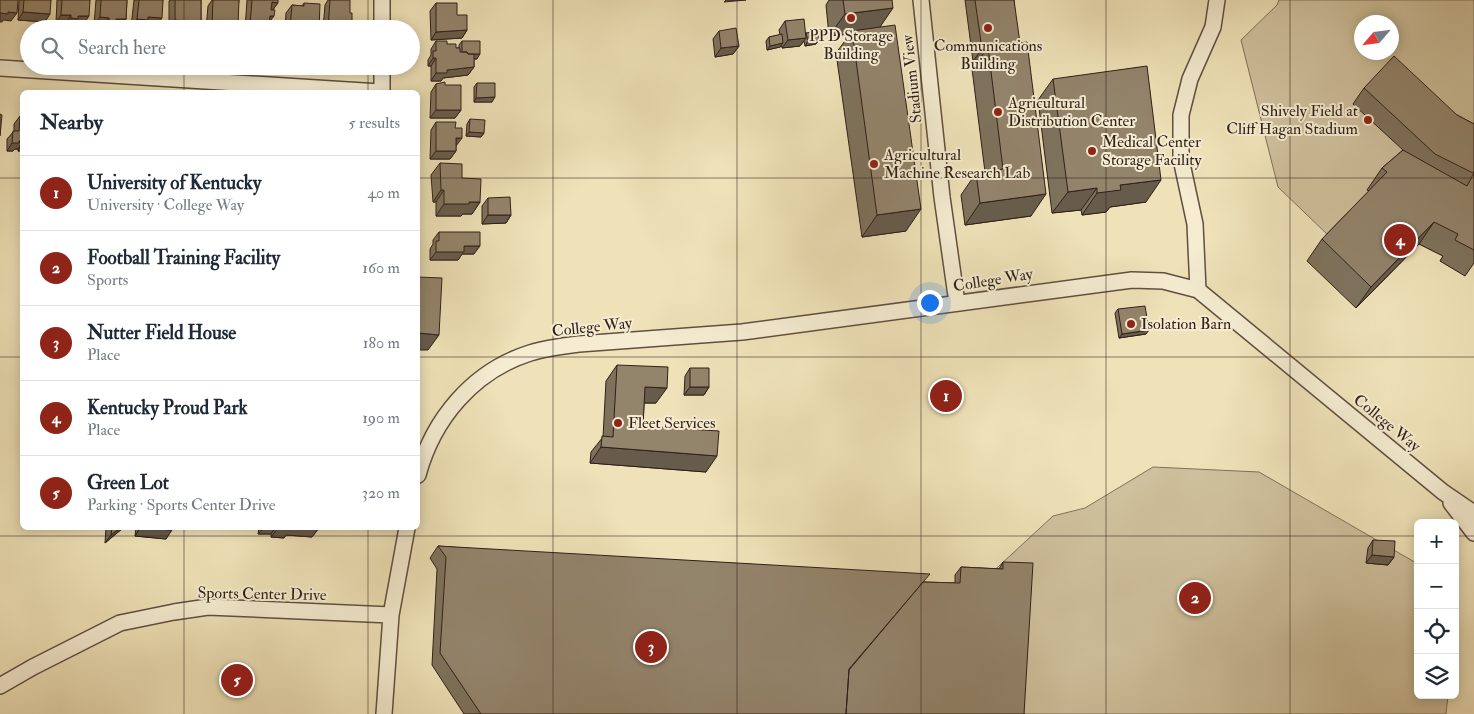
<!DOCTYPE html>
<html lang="en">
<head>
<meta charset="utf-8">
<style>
  body { margin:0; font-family:"IM FELL Double Pica",serif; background:#f2f2f3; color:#1f2937 }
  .controls { position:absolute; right:15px; bottom:15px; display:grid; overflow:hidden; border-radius:8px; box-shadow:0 2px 12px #0003 }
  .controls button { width:45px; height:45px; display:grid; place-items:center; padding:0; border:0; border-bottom:1px solid #e0e1e3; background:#fff; color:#1f2937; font:25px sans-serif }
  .compass { position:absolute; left:1354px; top:15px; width:45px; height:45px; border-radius:50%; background:#fff; box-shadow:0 2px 12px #0003; rotate:242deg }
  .you { position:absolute; left:929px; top:302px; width:18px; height:18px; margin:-12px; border:4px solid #fff; border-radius:50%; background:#1a73e8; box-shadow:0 0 0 8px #1a73e833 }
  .badge { display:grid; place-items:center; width:32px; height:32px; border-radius:50%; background:#8f2418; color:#fff; font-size:16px; font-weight:700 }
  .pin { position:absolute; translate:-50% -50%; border:2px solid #fff; box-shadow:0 1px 5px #0006 }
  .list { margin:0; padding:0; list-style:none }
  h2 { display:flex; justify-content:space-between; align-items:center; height:65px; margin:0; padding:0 20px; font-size:21px }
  h2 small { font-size:16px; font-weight:400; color:#747a83 }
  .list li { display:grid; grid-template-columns:32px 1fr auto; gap:15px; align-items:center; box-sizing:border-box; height:75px; padding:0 20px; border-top:1px solid #e0e1e3 }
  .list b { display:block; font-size:19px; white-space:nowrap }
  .list p { margin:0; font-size:16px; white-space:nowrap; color:#747a83 }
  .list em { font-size:16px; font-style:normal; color:#747a83 }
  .icon { flex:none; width:28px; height:28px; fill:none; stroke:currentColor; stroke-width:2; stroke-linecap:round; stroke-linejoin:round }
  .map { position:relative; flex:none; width:1474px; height:714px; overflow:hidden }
  .search { position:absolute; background:#fff; box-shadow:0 2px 12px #0003; left:20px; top:20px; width:400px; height:55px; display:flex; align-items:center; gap:12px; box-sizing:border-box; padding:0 18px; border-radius:28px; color:#747a83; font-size:19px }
  .panel { position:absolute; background:#fff; box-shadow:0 2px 12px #0003; left:20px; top:90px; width:400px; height:440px; border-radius:8px }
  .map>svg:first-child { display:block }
  .green { fill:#cfc19d; stroke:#80705b; fill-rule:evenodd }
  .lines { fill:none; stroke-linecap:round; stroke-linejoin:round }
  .street-casing { stroke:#605041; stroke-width:18 }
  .street { stroke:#f5ecd1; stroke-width:15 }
  .wall { fill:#7e725d; stroke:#301f19 }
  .shaded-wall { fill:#675c4c; stroke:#301f19 }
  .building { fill:#93846c; stroke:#301f19 }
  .grid { fill:none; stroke:#301f19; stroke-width:1; stroke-opacity:0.55 }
  .poi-dot { fill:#8f2418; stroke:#f5ecd1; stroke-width:2 }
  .labels { text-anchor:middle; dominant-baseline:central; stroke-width:4; stroke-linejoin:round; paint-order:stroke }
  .poi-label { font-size:16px; fill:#301f19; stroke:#f5ecd1; text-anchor:start }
  .street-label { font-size:16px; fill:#301f19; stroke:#f5ecd1 }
</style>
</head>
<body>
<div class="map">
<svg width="1474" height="714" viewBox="0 0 1474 714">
  <rect width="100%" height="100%" fill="#efe2b8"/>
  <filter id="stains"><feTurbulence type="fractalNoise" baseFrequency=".004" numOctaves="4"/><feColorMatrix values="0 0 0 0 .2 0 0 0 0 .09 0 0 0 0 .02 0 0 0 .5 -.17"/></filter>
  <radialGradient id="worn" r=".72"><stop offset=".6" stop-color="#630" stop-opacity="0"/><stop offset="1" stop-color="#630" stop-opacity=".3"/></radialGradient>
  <!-- green -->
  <path class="green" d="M 1279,0 L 1474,0 L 1474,260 L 1465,275 L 1440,261 L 1443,256 L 1419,244 L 1356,308 L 1330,237 L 1278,187 L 1241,40 L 1277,5 ZM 1362,22 L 1392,22 L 1392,52 L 1362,52 Z
    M 1153,467 L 1259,472 L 1418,564 L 1418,695 L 1448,695 L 1446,714 L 839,714 L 1053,516 L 1085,508 Z"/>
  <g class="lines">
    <!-- street casing -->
    <g class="street-casing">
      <path id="street" d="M 382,0 L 382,29
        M 921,0 L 942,197 L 957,303
        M 382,66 L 382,92
        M 0,68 L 380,92
        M 1198,290 L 1195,224 L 1181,159 L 1181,115 L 1190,79 L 1213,27 L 1217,0
        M 418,475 C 433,419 473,371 530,353 C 546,348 562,346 579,344 L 742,332 L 1132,280 L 1163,281 L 1198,290 L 1443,492 L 1474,513
        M 1451,503 L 1474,533
        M 0,686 L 33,667 L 120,623 L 174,612 L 208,607 L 391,615
        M 384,714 L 391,615 L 407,528"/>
    </g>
    <!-- street -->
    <use href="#street" class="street"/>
  </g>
  <!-- wall -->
  <path class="wall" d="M 19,0 L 51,0 L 45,22 L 18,20 Z
    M 57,0 L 90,0 L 83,25 L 74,24 L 72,27 L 65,27 L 65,24 L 56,23 Z
    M 96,0 L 127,0 L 126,19 L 120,28 L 114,27 L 113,29 L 103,29 L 103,26 L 94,25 Z
    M 134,0 L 163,0 L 156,26 L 144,26 L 142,28 L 131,27 Z
    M 170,0 L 201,0 L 201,22 L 196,29 L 169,29 L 169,1 Z
    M 212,0 L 239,0 L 235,29 L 206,29 L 208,6 Z
    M 247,0 L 278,0 L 273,10 L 269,27 L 268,29 L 245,29 Z
    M 328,0 L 330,0 L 348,28 L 323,29 L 325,5 Z
    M 829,0 L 892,0 L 880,27 L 906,231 L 862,237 L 836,53 L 850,34 L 829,36 L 826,5 Z
    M 965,0 L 1014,0 L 1031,216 L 965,225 L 961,195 L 976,173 L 985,172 L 972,69 L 978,61 L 973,61 Z
    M 304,3 L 319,29 L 285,29 L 286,13 L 292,5 L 302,6 Z
    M 436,3 L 457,15 L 467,30 L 462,38 L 431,40 L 430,11 Z
    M 785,21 L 806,34 L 806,33 L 819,40 L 816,44 L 805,46 L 804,41 L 800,46 L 782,48 L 782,46 L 780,47 L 767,50 L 766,41 L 769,37 L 780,35 L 779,30 Z
    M 719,31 L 739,46 L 733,54 L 715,57 L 713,39 Z
    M 436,41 L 447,44 L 456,48 L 459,48 L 459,45 L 462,41 L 477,59 L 474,59 L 474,67 L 468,75 L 443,78 L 441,81 L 431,81 L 431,66 L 428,66 L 428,60 L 431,55 L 431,49 Z
    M 1053,79 L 1146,202 L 1110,207 L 1106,212 L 1082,215 L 1081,210 L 1052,213 L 1038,100 Z
    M 477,83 L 492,102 L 474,102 L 474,87 Z
    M 436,84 L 445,85 L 461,110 L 455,118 L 430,118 L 431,92 Z
    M 1364,88 L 1457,115 L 1474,124 L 1474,263 L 1465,276 L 1440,261 L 1443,256 L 1419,244 L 1356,308 L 1307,261 L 1322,239 L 1369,191 L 1367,190 L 1382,168 L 1403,150 L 1353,104 Z
    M 20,116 L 22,116 L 22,151 L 18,151 L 18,149 L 15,149 L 13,151 L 7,151 L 7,139 L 14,131 L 14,124 Z
    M 470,119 L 484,133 L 481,137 L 466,136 L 467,124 Z
    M 436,122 L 456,146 L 456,151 L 450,159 L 430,159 L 431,130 Z
    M 440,163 L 462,178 L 480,202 L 472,214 L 463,214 L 461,216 L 436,216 L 436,202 L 433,202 L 431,175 Z
    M 488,198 L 511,215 L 506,223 L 482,224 L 482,206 Z
    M 439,232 L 474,254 L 462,254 L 458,260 L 430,260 L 430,249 L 433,244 L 433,240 Z
    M 1118,309 L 1146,334 L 1119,338 L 1115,313 Z
    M 617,365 L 656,403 L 644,403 L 643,426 L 706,472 L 590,463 L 591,452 L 603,437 L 606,381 Z
    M 690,368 L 709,387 L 704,395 L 684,395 L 685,376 Z
    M 106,528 L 123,528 L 105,543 Z
    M 136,528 L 172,528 L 166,539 L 135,536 Z
    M 259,528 L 319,528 L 312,537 L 286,535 L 284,538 L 271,537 L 271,534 L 258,534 Z
    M 1373,540 L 1394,557 L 1388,565 L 1366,563 L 1368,548 Z
    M 438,546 L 924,582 L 955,583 L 955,575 L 961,567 L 999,569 L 1003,562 L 1024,714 L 464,714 L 432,665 L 437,569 L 430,558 Z"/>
  <!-- shaded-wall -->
  <path class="shaded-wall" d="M 726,0 L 746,0 L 724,2 Z
    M 272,2 L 278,3 L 272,11 L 266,10 Z
    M 893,8 L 878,30 L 852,31 L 850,34 L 829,36 L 845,14 Z
    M 8,12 L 17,13 L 11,21 L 3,20 L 2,22 L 0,22 L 0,13 Z
    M 23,12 L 50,14 L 45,22 L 18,20 Z
    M 61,15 L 71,15 L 65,24 L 56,23 Z
    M 78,16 L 89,16 L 83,25 L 74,24 L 72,27 L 65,27 L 71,18 Z
    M 270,16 L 274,16 L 268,24 Z
    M 100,17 L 109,18 L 103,26 L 94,25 Z
    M 148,17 L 162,18 L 156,26 L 144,26 L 142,28 L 131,27 L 137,19 Z
    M 116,19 L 126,19 L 120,28 L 114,27 L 113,29 L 105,29 L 109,23 Z
    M 175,20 L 183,21 L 177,29 L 169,29 Z
    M 191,22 L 201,22 L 196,29 L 184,29 Z
    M 348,22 L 352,22 L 347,29 Z
    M 183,23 L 186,23 L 182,29 L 179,29 Z
    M 212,23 L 220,24 L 217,29 L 208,29 Z
    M 229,24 L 238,25 L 235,29 L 219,29 L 220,27 Z
    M 250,25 L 269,27 L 268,29 L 248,29 Z
    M 467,30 L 462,38 L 431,40 L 436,32 Z
    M 806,38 L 800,46 L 782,48 L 788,40 Z
    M 819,40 L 816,44 L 805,46 L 808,41 Z
    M 783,43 L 780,47 L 767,50 L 770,46 Z
    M 739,46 L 733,54 L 715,57 L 721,48 Z
    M 982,49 L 987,49 L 978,61 L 973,61 Z
    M 462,54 L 480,54 L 477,59 L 459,58 Z
    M 433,58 L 436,58 L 431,66 L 428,66 Z
    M 474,67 L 468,75 L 443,78 L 441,81 L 431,81 L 436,73 L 447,70 Z
    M 495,97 L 492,102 L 474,102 L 476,98 Z
    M 436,110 L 461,110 L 455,118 L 430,118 Z
    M 469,132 L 484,133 L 481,137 L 466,136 Z
    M 456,138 L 462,138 L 456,146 Z
    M 19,141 L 22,141 L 22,143 L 18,149 L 15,149 L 13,151 L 7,151 L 12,143 Z
    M 22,144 L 22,151 L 18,151 Z
    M 436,151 L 456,151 L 450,159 L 430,159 Z
    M 1161,180 L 1146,202 L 1110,207 L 1106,212 L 1082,215 L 1097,193 L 1120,185 Z
    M 1097,188 L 1081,210 L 1052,213 L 1068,192 Z
    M 441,190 L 444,190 L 436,202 L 433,202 Z
    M 1046,194 L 1031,216 L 965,225 L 980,203 Z
    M 469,202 L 480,202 L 472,214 L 463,214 L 461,216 L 436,216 L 444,204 Z
    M 921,209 L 906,231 L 862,237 L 877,215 Z
    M 488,215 L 511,215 L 506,223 L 482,224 Z
    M 1434,222 L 1419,244 L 1356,308 L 1371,287 Z
    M 464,246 L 480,246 L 474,254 L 462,254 L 458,260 L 430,260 L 436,252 Z
    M 1149,330 L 1146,334 L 1119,338 L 1122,334 Z
    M 418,333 L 439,335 L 428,350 L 418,350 Z
    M 645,387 L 667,388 L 656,403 L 634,403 Z
    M 690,387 L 709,387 L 704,395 L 684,395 Z
    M 601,447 L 717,456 L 706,472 L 590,463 Z
    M 120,528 L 123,528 L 105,543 L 111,535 Z
    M 140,528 L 172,530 L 166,539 L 135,536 Z
    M 263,528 L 275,528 L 271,534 L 258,534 Z
    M 278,528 L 319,528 L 312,537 L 286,535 L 284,538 L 271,537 Z
    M 1372,555 L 1394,557 L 1388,565 L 1366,563 Z"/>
  <!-- building -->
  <path class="building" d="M 0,0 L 18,0 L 17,13 L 8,12 L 8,14 L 0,13 Z
    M 24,0 L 51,0 L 50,14 L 23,12 Z
    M 62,0 L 90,0 L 89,16 L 78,16 L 78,19 L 71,18 L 71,15 L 61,15 Z
    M 101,0 L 127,0 L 126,19 L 116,19 L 116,24 L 109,23 L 109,18 L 100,17 Z
    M 139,0 L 163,0 L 162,18 L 148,17 L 148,20 L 137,19 Z
    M 175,0 L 201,0 L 201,22 L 191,22 L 189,26 L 186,26 L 186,23 L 183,23 L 183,21 L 175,20 Z
    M 213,0 L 239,0 L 238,25 L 229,24 L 229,28 L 220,27 L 220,24 L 212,23 Z
    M 252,0 L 278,0 L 278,3 L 272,2 L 271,10 L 275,10 L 274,16 L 270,16 L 269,27 L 250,25 Z
    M 330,0 L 350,0 L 350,13 L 352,13 L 352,22 L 348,22 L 348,29 L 328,29 Z
    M 843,0 L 892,0 L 893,8 L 845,14 Z
    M 975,0 L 1014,0 L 1020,43 L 988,47 L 987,49 L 982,49 Z
    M 304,3 L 320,4 L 319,29 L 290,28 L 292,5 L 304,6 Z
    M 436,3 L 457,3 L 457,15 L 467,15 L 467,30 L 436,32 Z
    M 804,19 L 806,38 L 788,40 L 785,21 Z
    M 895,25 L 921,209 L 877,215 L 852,31 Z
    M 736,28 L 739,46 L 721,48 L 719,31 Z
    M 818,31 L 819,40 L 808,41 L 806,33 Z
    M 782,34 L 783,43 L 770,46 L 769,37 Z
    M 436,41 L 447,41 L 447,44 L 456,44 L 456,48 L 460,48 L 460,52 L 467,52 L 468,54 L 474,54 L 474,67 L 447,70 L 447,73 L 436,73 L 436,58 L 433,58 L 433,51 L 436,51 Z
    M 462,41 L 480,41 L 480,54 L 468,54 L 467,52 L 462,52 Z
    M 1027,42 L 1046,194 L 980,203 L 976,173 L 1003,169 L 988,47 Z
    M 1394,56 L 1457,115 L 1474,124 L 1474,171 L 1473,173 L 1435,154 L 1364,88 Z
    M 1147,66 L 1161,180 L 1120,185 L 1121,190 L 1097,193 L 1097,188 L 1068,192 L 1053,79 Z
    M 445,82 L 445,85 L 461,85 L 461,110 L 436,110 L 436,84 Z
    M 477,83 L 495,83 L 495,97 L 476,98 Z
    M 0,114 L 2,115 L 0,136 Z
    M 20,116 L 22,116 L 22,141 L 19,141 L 19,143 L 12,143 L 13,131 L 19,131 Z
    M 470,119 L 485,120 L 484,133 L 469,132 Z
    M 436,122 L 456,122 L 455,128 L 462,128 L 462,138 L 456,138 L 456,151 L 436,151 Z
    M 1403,150 L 1467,186 L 1474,173 L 1474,250 L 1455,240 L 1458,234 L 1434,222 L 1371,287 L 1322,239 L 1387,172 L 1382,168 Z
    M 440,163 L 462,164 L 462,178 L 481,179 L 480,202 L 469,202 L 469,204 L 444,204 L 444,190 L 441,190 Z
    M 510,197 L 511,215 L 488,215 L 488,198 Z
    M 439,232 L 480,232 L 480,246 L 464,246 L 464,252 L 436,252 L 436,241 L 439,241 Z
    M 418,277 L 442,278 L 439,335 L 418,333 Z
    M 1145,306 L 1149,330 L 1122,334 L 1118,309 Z
    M 617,365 L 668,367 L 667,388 L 645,387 L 643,426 L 719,431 L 717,456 L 601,447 L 602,436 L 613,437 Z
    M 690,368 L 709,368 L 709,387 L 690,387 Z
    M 112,528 L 120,528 L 111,535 Z
    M 140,528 L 172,528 L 172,530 Z
    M 1373,540 L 1395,541 L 1394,557 L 1372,555 Z
    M 438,546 L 930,574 L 849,669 L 846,714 L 481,714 L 440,653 L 446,557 Z
    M 1003,562 L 1033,563 L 1024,714 L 846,714 L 849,670 L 923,582 L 960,583 L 961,567 L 1003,569 Z"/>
  <!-- grid -->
  <path class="grid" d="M 184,0 L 184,29M 368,0 L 368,29M 553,0 L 553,714M 737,0 L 737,714M 921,0 L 921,714M 1106,0 L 1106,714M 1290,0 L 1290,714M 184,66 L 184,92M 368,66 L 368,92M 0,178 L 22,178M 418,178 L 1474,178M 0,357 L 22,357M 418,357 L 1474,357M 184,528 L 184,714M 368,528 L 368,714M 0,536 L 1418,536M 1455,536 L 1474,536"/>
  <!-- markers -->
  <g class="poi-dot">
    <circle cx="851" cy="18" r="5"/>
    <circle cx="988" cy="28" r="5"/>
    <circle cx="998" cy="112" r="5"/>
    <circle cx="1368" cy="120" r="5"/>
    <circle cx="1092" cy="151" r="5"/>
    <circle cx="874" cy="164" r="5"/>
    <circle cx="1131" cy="324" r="5"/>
    <circle cx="618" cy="423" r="5"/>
  </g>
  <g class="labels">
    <!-- poi labels -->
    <g class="poi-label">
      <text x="851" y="36" text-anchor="middle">PPD Storage<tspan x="851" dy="18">Building</tspan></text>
      <text x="988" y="46" text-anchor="middle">Communications<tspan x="988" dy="18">Building</tspan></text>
      <text x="1008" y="103">Agricultural<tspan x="1008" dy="18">Distribution Center</tspan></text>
      <text x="1358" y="111" text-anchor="end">Shively Field at<tspan x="1358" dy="18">Cliff Hagan Stadium</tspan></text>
      <text x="1102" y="142">Medical Center<tspan x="1102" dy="18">Storage Facility</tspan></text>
      <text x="884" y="155">Agricultural<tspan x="884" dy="18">Machine Research Lab</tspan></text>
      <text x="1141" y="324">Isolation Barn</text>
      <text x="628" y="423">Fleet Services</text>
    </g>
    <!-- street labels -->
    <g class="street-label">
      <text transform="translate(912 79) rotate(-96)">Stadium View</text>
      <text transform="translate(993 280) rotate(-9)">College Way</text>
      <text transform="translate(592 327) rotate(-6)">College Way</text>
      <text transform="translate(1387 423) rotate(39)">College Way</text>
      <text transform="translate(262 594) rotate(1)">Sports Center Drive</text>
    </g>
  </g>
  <rect width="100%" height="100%" filter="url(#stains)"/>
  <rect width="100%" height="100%" fill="url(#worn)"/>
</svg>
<div class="controls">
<button>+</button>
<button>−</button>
<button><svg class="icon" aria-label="locate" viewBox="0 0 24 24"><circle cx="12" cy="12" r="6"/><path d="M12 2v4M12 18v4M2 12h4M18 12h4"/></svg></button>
<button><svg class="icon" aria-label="layers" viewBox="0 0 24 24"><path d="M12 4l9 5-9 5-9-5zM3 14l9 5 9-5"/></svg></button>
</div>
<svg class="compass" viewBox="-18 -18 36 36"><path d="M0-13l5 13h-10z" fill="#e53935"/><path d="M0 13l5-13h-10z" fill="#747a83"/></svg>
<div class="you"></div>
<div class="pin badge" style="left:946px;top:396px">1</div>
<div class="pin badge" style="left:1195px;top:598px">2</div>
<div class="pin badge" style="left:651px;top:647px">3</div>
<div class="pin badge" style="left:1400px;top:240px">4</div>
<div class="pin badge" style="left:237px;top:680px">5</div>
<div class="search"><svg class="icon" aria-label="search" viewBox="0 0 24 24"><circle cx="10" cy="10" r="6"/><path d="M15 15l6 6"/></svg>Search here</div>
<section class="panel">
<h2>Nearby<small>5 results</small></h2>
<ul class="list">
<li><span class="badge">1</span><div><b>University of Kentucky</b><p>University · College Way</p></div><em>40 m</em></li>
<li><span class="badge">2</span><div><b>Football Training Facility</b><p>Sports</p></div><em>160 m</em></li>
<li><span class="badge">3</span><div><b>Nutter Field House</b><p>Place</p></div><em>180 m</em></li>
<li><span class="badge">4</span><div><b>Kentucky Proud Park</b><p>Place</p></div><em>190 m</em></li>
<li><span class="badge">5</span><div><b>Green Lot</b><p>Parking · Sports Center Drive</p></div><em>320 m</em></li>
</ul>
</section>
</div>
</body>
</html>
